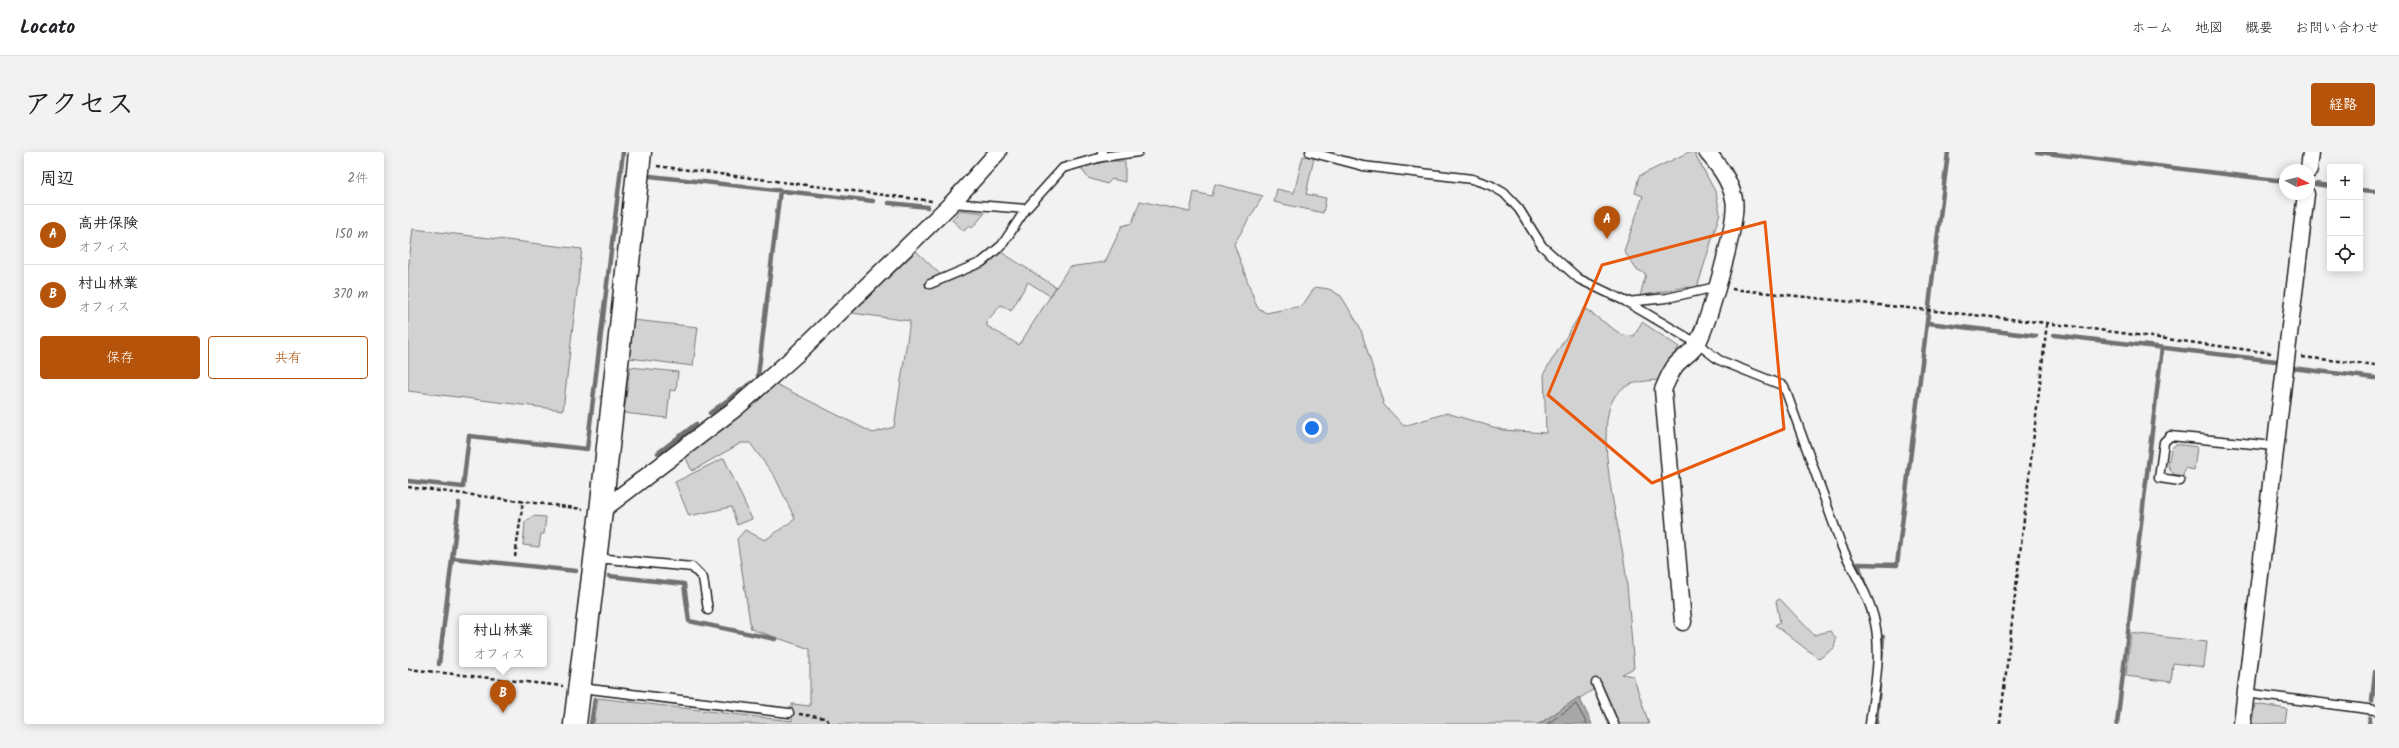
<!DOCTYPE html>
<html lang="ja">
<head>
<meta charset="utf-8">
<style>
  body { margin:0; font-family:Kalam,"Klee One",sans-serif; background:#f2f2f2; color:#202124 }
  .controls { position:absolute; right:12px; top:12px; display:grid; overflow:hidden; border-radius:4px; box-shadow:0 2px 10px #0003 }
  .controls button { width:36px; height:36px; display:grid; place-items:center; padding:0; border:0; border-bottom:1px solid #e0e0e0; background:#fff; color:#202124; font:20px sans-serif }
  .compass { position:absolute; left:1871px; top:12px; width:36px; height:36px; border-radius:50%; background:#fff; box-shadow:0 2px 10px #0003; rotate:97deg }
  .you { position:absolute; left:904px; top:276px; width:14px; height:14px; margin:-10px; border:3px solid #fff; border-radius:50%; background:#1a73e8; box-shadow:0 0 0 6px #1a73e833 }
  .badge { display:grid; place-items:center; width:26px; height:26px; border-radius:50%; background:#b45309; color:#fff; font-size:13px; font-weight:700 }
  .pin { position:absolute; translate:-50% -33px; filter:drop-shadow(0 1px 2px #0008) }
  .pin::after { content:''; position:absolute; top:21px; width:14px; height:12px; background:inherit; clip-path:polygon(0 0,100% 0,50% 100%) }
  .popup { position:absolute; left:51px; top:463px; width:88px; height:52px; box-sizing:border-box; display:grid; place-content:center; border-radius:4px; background:#fff; filter:drop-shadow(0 1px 3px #0005); font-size:13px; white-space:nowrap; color:#757577 }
  .popup b { font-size:15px; color:#202124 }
  .popup::after { content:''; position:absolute; left:50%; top:100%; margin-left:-8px; border:8px solid transparent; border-top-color:#fff }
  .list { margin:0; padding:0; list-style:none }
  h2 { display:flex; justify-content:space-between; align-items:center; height:52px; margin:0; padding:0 16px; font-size:17px }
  h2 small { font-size:13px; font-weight:400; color:#757577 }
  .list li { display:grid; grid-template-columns:26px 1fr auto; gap:12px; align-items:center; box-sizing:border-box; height:60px; padding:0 16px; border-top:1px solid #e0e0e0 }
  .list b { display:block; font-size:15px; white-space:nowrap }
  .list p { margin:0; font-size:13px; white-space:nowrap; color:#757577 }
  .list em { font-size:13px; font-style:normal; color:#757577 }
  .actions { display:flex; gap:8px; padding:12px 16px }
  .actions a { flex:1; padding:9px 0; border:1px solid #b45309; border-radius:4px; text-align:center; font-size:14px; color:#b45309 }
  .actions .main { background:#b45309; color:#fff }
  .icon { flex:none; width:22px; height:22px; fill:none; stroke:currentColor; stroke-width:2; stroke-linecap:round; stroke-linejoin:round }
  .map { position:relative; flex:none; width:1967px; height:572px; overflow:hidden; border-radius:4px }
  header { display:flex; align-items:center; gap:24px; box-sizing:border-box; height:56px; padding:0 20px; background:#fff; border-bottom:1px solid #e0e0e0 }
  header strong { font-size:19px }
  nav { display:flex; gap:22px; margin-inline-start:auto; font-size:14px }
  .intro { display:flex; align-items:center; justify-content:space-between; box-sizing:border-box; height:96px; padding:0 24px }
  h1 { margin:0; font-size:28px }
  .button { padding:10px 18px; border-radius:4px; background:#b45309; color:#fff; font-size:14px; font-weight:700 }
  main { display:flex; gap:24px; padding:0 24px }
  aside { flex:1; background:#fff; border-radius:4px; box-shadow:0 2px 10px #0003 }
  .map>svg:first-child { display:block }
  .green { fill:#d2d2d2; stroke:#777 }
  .water { fill:#a8a8a8; stroke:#707070 }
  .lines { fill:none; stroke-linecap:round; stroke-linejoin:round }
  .shore { stroke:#545454; stroke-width:1 }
  .stream { stroke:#707070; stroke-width:4.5 }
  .lane-casing { stroke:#1c1c1c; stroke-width:11 }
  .street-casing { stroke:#1c1c1c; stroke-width:19 }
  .secondary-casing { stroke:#1c1c1c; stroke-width:25 }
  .path { stroke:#1c1c1c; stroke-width:2.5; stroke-dasharray:4 3; stroke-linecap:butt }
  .lane { stroke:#fff; stroke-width:8 }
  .street { stroke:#fff; stroke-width:16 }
  .secondary { stroke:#fff; stroke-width:22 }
  .marked { fill:none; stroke:#e8590c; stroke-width:3; stroke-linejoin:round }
</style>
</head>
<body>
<header>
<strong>Locato</strong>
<nav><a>ホーム</a><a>地図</a><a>概要</a><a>お問い合わせ</a></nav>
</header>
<div class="intro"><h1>アクセス</h1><a class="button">経路</a></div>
<main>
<aside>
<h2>周辺<small>2件</small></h2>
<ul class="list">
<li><span class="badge">A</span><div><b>高井保険</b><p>オフィス</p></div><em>150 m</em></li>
<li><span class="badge">B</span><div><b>村山林業</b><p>オフィス</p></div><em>370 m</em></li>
</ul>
<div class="actions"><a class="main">保存</a><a>共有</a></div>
</aside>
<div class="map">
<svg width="1967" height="572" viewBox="0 0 1967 572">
  <rect width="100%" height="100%" fill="#f2f2f2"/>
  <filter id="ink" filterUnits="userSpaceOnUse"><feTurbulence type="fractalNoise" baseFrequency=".025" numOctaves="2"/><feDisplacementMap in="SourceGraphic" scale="8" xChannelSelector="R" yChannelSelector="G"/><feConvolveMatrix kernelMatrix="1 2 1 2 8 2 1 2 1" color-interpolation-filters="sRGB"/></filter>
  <g filter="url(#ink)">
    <!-- green -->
    <path class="green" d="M 1281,0 L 1286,0 L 1308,41 L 1312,61 L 1289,136 L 1277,135 L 1232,144 L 1238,122 L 1228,117 L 1216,99 L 1235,44 L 1227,41 L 1231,24 Z
      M 895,4 L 906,6 L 898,42 L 918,46 L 915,61 L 866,50 L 869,37 L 886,41 Z
      M 700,9 L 717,9 L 717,30 L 704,27 L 699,32 L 680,26 L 672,15 Z
      M 807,32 L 855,44 L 826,92 L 849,155 L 858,161 L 894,154 L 907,135 L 921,137 L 933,144 L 952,175 L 976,253 L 996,274 L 1039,261 L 1095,278 L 1138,281 L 1136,221 L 1176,156 L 1214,183 L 1226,184 L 1234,170 L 1271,195 L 1251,228 C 1235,229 1217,230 1207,244 C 1184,277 1212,376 1217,415 C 1221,449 1223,482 1226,516 L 1214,522 L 1225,524 L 1241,572 L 1209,572 L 1191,534 L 1131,572 L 186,572 L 190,546 L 384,569 L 384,552 L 402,554 L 402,497 L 343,477 L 329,387 L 337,378 L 357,388 L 387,367 L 367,325 L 342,291 L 333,291 L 284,319 L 277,304 L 368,232 L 465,281 L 486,275 L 502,169 L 444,161 L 508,99 L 538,128 L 582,110 L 593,100 L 648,135 L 642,144 L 620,130 L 603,159 L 593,153 L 579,169 L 579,174 L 611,193 L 661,115 L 697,110 L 714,74 L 724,71 L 732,49 L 782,60 L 786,40 L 804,44 Z
      M 552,58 L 577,61 L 564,76 L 561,74 L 556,79 L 544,68 Z
      M 5,77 L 174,97 L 155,258 L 0,239 L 0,118 Z
      M 225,168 L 290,175 L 285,214 L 221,206 Z
      M 222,215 L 270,220 L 268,239 L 262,238 L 259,266 L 216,261 Z
      M 1768,292 L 1789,295 L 1786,318 L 1777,316 L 1775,324 L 1765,322 L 1760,313 L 1763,297 Z
      M 316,306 L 344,367 L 329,373 L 323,355 L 281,364 L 267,330 Z
      M 125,364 L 138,365 L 136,382 L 133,382 L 131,395 L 115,393 L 117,370 Z
      M 1372,447 L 1406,483 L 1422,479 L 1428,486 L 1426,496 L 1411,507 L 1367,473 L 1372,470 L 1368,449 Z
      M 1723,481 L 1799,490 L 1796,515 L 1765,511 L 1763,530 L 1718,524 Z
      M 1847,552 L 1879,557 L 1877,571 L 1844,572 Z"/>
    <!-- water -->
    <path class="water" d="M 1171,545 L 1184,572 L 1131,572 Z"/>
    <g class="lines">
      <!-- shore -->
      <path class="shore" d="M 1139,572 L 1168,552 L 1179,572"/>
      <!-- stream -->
      <path class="stream" d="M 1629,0 L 1877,29
        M 242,24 L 465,49
        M 1907,32 L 1922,34
        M 1952,38 L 1967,39
        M 481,51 L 520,55
        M 1520,171 L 1628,184
        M 1646,183 L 1868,209
        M 1884,216 L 1967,226
        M 350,224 L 372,38
        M 302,261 L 343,231
        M 250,301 L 288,272
        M 0,329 L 55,335 L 61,284 L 179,297 L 215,0
        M 44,406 L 168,419
        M 201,424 L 276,432 L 281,469 L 367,487
        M 1457,434 L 1450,412 L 1489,413 L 1540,0
        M 1473,509 L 1475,485
        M 31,512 L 51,351
        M 1964,549 L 1967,520
        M 183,572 L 187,547
        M 1468,572 L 1471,534
        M 1709,572 L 1754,196
        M 1961,572 L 1962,566"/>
      <!-- lane casing -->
      <g class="lane-casing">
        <path id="lane" d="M 694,0 L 694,5 L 730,0
          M 902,0 L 955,14 L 1064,27 L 1082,33 L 1096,41 L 1111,57 L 1134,94 L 1171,127 L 1219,150 L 1290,192 L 1311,208 L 1376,234 L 1434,395 C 1445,420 1462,445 1467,471 C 1474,504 1466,539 1462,572
          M 544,51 L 618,57 L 655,16 L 694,5
          M 522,132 L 574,110 L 594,93 L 618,57
          M 1219,150 L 1259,146 L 1308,135
          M 1772,329 L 1751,326 L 1756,290 L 1762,284 L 1866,294
          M 189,406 L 284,415 L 295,426 L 300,458
          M 1188,531 L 1206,572
          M 173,536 L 381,561
          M 1837,541 L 1967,558"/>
      </g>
      <!-- street casing -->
      <g class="street-casing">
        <path id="street" d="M 1901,18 L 1903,0
          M 193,359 L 328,256 L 390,201 L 544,51 L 590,0
          M 1275,470 L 1255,238 C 1258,231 1262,221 1267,214 C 1273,206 1286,200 1290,190 C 1301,168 1331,68 1326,47 C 1322,28 1311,14 1299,0
          M 1834,572 L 1898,42"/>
      </g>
      <!-- secondary casing -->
      <g class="secondary-casing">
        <path id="secondary" d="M 167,572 L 193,359 L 232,0"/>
      </g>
      <!-- path -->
      <path class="path" d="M 249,14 L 524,49
        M 1324,137 L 1639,171 L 1863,201
        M 1894,205 L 1967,213
        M 0,335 L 175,357
        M 107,405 L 115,349
        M 0,517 L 155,534
        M 391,562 L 417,566 L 423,572
        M 1592,572 L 1639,171"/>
      <!-- lane -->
      <use href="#lane" class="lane"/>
      <!-- street -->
      <use href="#street" class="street"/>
      <!-- secondary -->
      <use href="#secondary" class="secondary"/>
    </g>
  </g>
  <!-- marked area -->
  <path class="marked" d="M 1357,70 L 1376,277 L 1244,331 L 1140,243 L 1194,113 Z"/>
</svg>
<div class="controls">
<button>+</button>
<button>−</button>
<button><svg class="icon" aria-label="locate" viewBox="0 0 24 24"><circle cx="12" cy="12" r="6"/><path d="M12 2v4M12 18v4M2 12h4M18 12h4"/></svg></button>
</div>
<svg class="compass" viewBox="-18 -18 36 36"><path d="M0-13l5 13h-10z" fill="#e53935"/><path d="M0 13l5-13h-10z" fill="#757577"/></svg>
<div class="you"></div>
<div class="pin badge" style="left:1199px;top:87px">A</div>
<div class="pin badge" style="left:95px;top:561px">B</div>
<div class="popup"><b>村山林業</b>オフィス</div>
</div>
</main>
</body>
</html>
